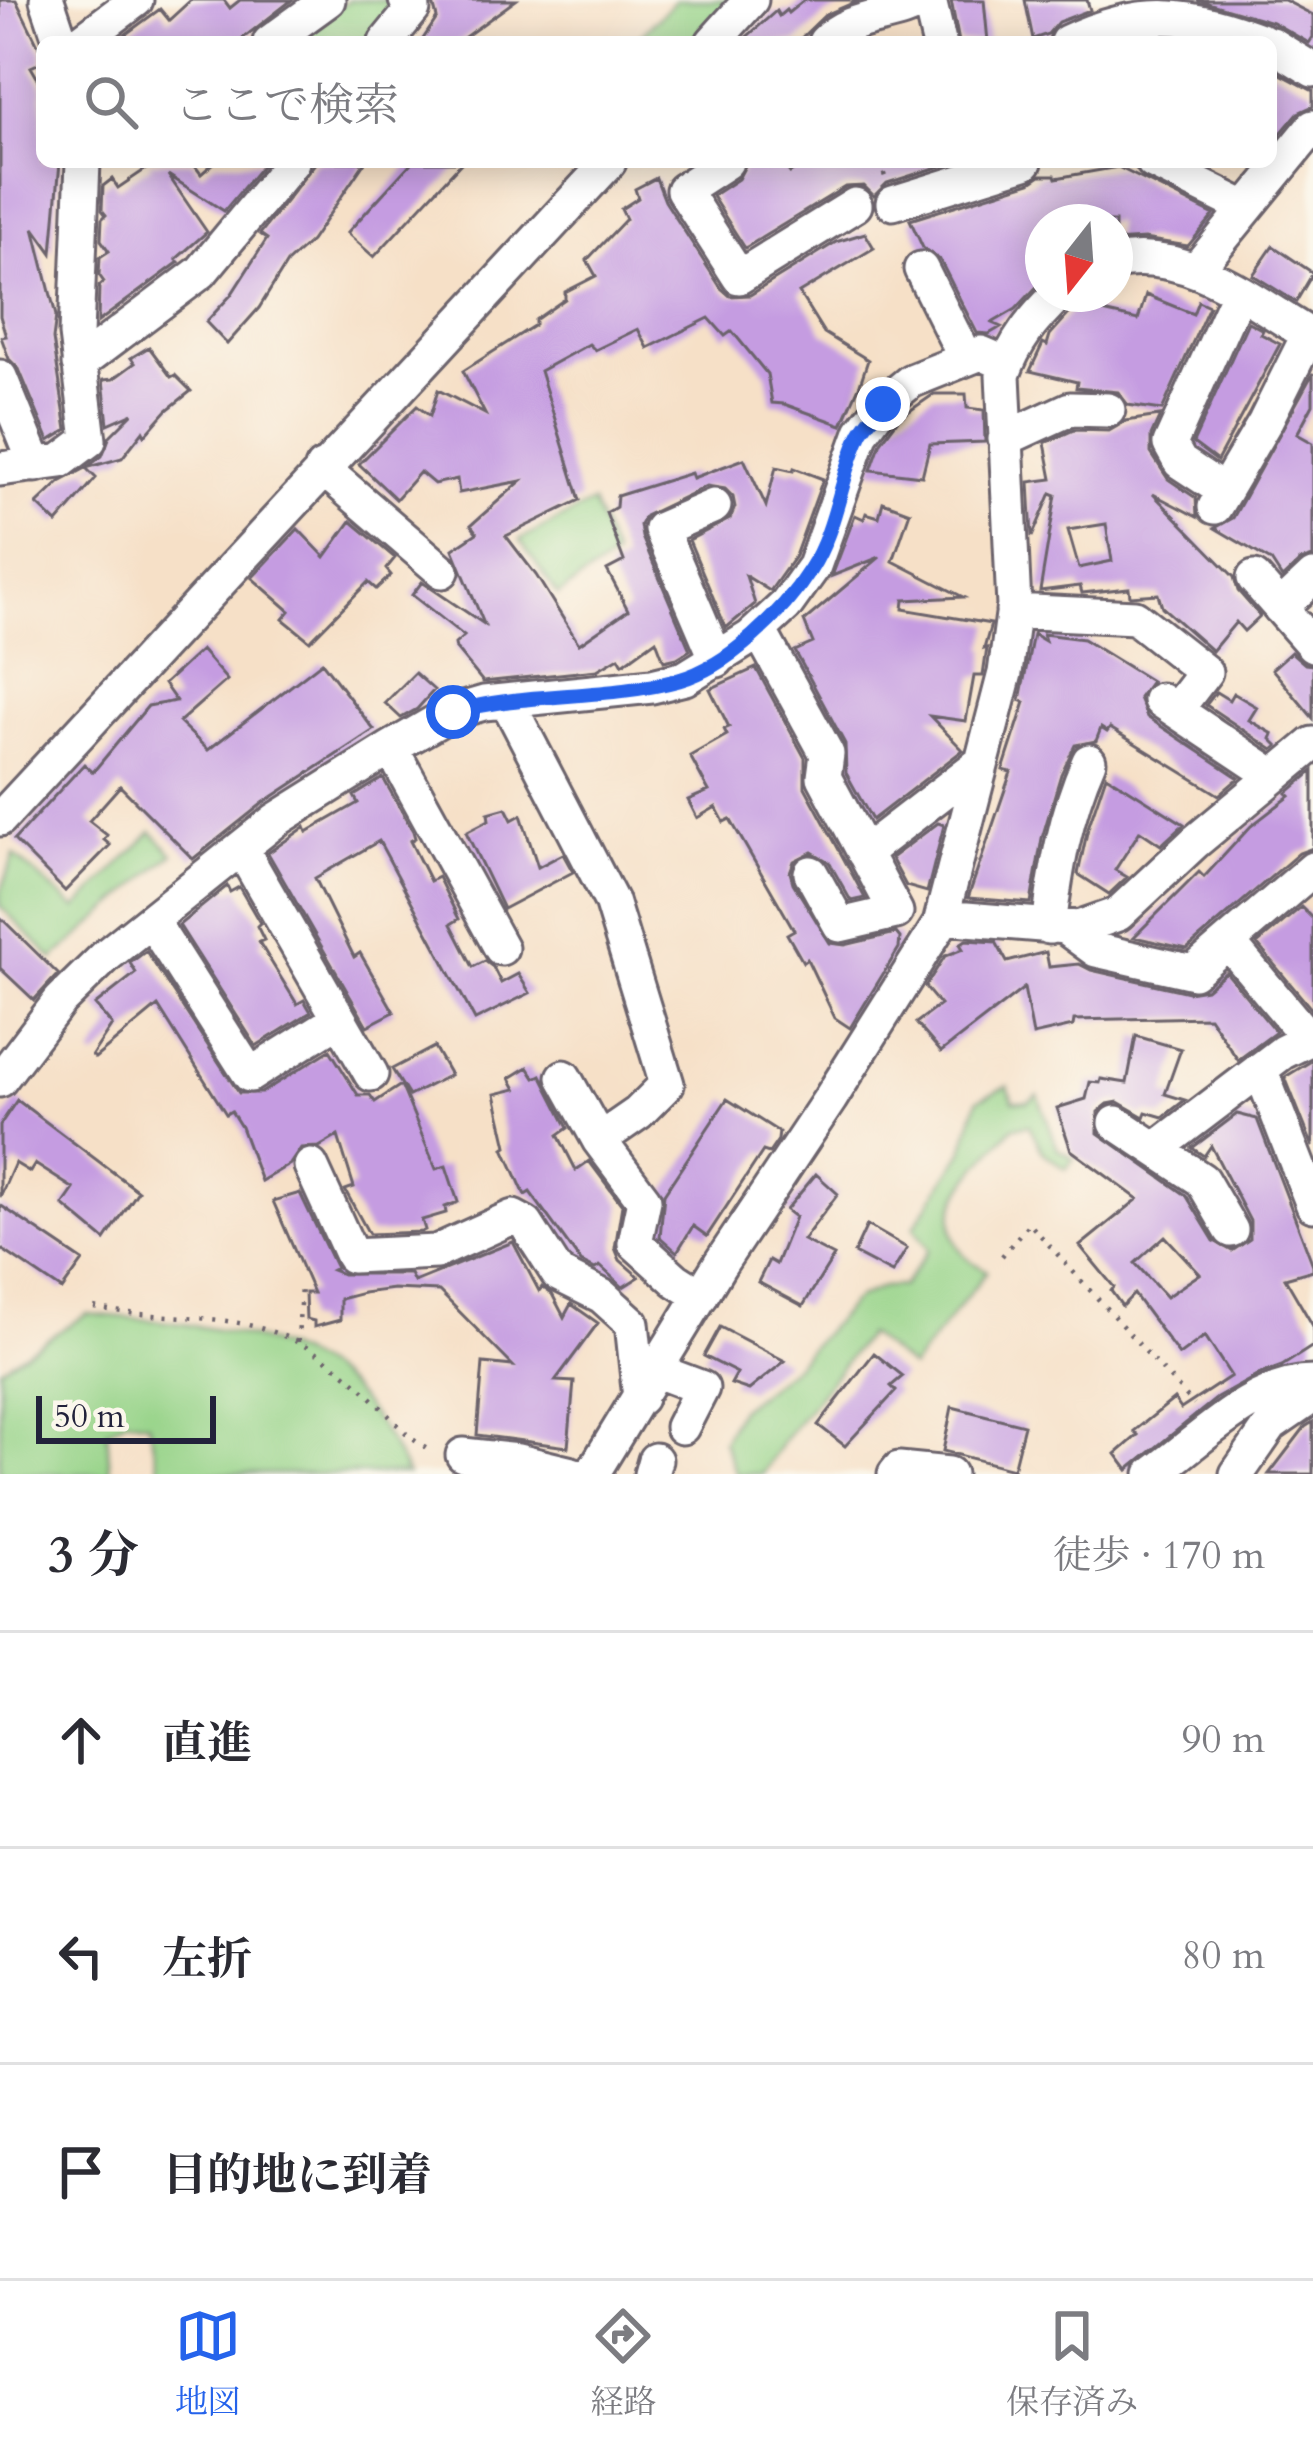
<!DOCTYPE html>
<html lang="ja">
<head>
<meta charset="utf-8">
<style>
  body { margin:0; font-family:Cardo,"Noto Serif JP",serif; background:#f2f2f3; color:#2b2b33 }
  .compass { position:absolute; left:1025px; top:204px; width:108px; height:108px; border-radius:50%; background:#fff; box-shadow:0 6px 30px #0003; rotate:197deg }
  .scale { position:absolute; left:36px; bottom:30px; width:180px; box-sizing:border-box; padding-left:12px; border:6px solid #22223b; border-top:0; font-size:33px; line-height:42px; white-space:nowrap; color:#22223b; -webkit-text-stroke:9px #fbf7ec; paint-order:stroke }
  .stop { position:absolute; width:36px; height:36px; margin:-27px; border:9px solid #2563eb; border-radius:50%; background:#fff }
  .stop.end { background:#2563eb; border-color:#fff; box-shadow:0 3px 12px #0008 }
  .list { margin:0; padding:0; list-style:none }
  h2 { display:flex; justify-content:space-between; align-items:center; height:156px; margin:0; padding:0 48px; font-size:51px }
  h2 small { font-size:39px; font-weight:400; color:#7c7c81 }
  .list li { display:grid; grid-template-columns:78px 1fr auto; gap:36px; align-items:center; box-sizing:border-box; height:216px; padding:0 48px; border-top:3px solid #e1e1e2 }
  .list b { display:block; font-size:45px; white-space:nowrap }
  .list em { font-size:39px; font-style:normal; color:#7c7c81 }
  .icon { flex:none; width:66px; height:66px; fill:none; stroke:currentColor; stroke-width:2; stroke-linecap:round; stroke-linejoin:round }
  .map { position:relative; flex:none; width:1313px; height:1474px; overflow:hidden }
  .search { position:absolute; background:#fff; box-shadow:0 6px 30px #0003; left:36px; right:36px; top:36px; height:132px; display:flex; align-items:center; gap:30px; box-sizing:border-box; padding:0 42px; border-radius:18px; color:#7c7c81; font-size:45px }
  .sheet { height:804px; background:#fff }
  nav { display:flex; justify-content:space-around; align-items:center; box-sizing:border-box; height:168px; border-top:3px solid #e1e1e2; background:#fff; font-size:33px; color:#7c7c81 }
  nav a { display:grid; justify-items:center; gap:6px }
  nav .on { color:#2563eb }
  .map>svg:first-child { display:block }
  .green { fill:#96d388; stroke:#5c7a62; stroke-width:3 }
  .building { fill:#c59ce1; fill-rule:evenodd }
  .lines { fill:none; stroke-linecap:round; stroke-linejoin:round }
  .minor-casing { stroke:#6c646c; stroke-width:39 }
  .path { stroke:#6c646c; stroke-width:4.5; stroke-dasharray:3 9; stroke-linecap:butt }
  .minor { stroke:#fff; stroke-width:33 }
  .route { stroke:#2563eb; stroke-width:15 }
</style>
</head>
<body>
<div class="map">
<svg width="1313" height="1474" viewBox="0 0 1313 1474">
  <rect width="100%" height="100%" fill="#fbf7ec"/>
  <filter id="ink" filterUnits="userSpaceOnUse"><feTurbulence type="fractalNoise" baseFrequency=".00833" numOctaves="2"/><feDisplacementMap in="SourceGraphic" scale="24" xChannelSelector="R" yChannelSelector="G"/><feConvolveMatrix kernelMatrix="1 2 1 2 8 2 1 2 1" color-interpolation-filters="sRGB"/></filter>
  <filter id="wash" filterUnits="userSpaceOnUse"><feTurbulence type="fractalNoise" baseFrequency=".004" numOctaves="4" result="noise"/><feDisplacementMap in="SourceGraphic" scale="48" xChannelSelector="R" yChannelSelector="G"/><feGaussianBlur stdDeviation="2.7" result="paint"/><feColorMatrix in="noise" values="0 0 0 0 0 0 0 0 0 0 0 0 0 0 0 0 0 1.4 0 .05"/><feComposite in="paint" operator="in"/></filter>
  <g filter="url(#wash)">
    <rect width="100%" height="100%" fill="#f6e0c7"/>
    <!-- green -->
    <path class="green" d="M 349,0 L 389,0 L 393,7 L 392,18 L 373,42 L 291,42 Z
      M 676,0 L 740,0 L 700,42 L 634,42 Z
      M 592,503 L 614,557 L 558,595 L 520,540 Z
      M 152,832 L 173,854 L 53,959 L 0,906 L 0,894 L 14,855 L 76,909 Z
      M 1008,1086 L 1013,1101 L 1028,1102 L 1038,1095 L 1058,1149 L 1074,1159 L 1066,1169 L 1043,1152 L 1029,1125 L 1013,1127 C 986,1160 926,1209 964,1255 C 969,1261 981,1267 987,1271 L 911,1368 L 867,1334 L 782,1442 L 762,1474 L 736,1474 L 723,1441 L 739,1409 L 791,1369 L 855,1299 L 883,1287 L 903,1286 L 929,1250 L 914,1227 L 963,1151 L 978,1099 Z
      M 87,1314 C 166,1321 291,1329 350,1389 C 372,1412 393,1446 407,1474 L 160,1474 L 148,1423 L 127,1419 L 107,1431 L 110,1474 L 0,1474 L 0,1368 Z"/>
    <g id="blocks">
      <!-- building -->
      <path class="building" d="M 0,0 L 16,0 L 42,53 L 42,62 L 31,67 L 42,86 L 42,162 L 60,162 L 52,253 L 34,228 L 56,316 L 53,339 L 67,430 L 49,441 L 19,369 L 9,359 L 1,337 L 6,336 L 0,316 Z
        M 191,0 L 224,0 L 230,8 L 240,0 L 292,0 L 238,42 L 115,42 L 160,9 L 169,20 Z
        M 432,0 L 516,0 L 458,42 L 421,42 L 437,18 Z
        M 804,0 L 860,0 L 825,15 L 797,42 L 741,42 L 776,11 L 779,16 L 786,10 L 788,13 Z
        M 951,0 L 984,0 L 988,42 L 959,42 Z
        M 1025,0 L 1087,0 L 1090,10 L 1058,22 L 1048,34 L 1033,39 Z
        M 1197,0 L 1284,0 L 1313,15 L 1313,37 L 1309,43 L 1272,22 Z
        M 1271,69 L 1313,91 L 1313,106 L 1298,113 L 1271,145 Z
        M 148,162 L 192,162 L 201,174 L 215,162 L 265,162 L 224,211 L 168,175 L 207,232 L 176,259 L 179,262 L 98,322 L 99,286 L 104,282 L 99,275 L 100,257 L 109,251 L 101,240 L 102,219 L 106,215 L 102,210 L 103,186 L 112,179 L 118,188 L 152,165 Z
        M 316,162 L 365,162 L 311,241 L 287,263 L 259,308 L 227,344 L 206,322 L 231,295 L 267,239 L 260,234 Z
        M 412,162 L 462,162 L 374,257 L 347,233 Z
        M 747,162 L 782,162 L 790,173 L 808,162 L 954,162 L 887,183 L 874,196 L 864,186 L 845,187 L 745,248 L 712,196 L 738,179 Z
        M 1118,167 L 1214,215 L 1188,246 L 1144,239 L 1115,241 L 1115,222 L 1043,222 L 1043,280 L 1016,309 L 992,323 L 1001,327 L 989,334 L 977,333 L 940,260 L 923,248 L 910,220 L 1031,182 L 1041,175 L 1055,175 L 1056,178 Z
        M 656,178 L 665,201 L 721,288 L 730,296 L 750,295 L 836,242 L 865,233 L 874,248 L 799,293 L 824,333 L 868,360 L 860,384 L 842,425 L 784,404 L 772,403 L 767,374 L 732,331 L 725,336 L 709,318 L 648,348 L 638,329 L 595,350 L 589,344 L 540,371 L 580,500 L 506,536 L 536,575 L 579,644 L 628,610 L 607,570 L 624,561 L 606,513 L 616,507 L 617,496 L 691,473 L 693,478 L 744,459 L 766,506 L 776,467 L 793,471 L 794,468 L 823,479 L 795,556 L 770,591 L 746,576 L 755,604 L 726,628 L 689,540 L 730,519 L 735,507 L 733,497 L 725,489 L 707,486 L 645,516 L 640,525 L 642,537 L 690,650 L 677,658 L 664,661 L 656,640 L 623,664 L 619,657 L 597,670 L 483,682 L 456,649 L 455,644 L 464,636 L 412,595 L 422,582 L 484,624 L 453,549 L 477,533 L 471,525 L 521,481 L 459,493 L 457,479 L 434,484 L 420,472 L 396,499 L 359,464 L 417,406 L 430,416 L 438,390 L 485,414 L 463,371 L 535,325 L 535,320 L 565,299 L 565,292 L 596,276 L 587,260 L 626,219 L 621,209 L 638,198 L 635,189 Z
        M 1273,246 L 1313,273 L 1296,302 L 1253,275 Z
        M 1146,295 L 1193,314 L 1198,301 L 1209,306 L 1162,410 L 1128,405 L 1118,392 L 1076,388 L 1077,382 L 1030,371 L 1043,343 L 1047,345 L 1050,335 L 1076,306 L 1138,320 Z
        M 1248,322 L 1263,330 L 1261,334 L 1280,344 L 1217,461 L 1193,443 Z
        M 149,347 L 171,377 L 175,375 L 191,391 L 167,410 L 145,435 L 143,431 L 122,458 L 86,468 L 102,456 L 110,436 L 133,413 L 108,424 L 103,380 L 113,379 L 135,363 L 131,358 Z
        M 1313,373 L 1313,404 L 1297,434 L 1313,443 L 1313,557 L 1300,561 L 1282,578 L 1271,561 L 1215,528 L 1233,518 Z
        M 934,394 L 966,394 L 967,408 L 984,410 L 985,442 L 930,444 L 922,476 L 871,470 L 881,442 L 898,419 Z
        M 1160,416 L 1151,436 L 1151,453 L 1168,479 L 1196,498 L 1197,517 L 1153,494 L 1234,577 L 1238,591 L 1260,616 L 1244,631 L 1236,622 L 1212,651 L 1162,607 L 1158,594 L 1130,596 L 1129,588 L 1082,593 L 1080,586 L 1040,591 L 1056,495 L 1051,493 L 1032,537 L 1029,482 L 1052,479 L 1045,443 L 1074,430 L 1109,431 L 1126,421 ZM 1106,524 L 1112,561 L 1079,568 L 1068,530 Z
        M 86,468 L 96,478 L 57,523 L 37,504 L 60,482 Z
        M 883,502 L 910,512 L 893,561 L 963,597 L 904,600 L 903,609 L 991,624 L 984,649 L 987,648 L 983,676 L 974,676 L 966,721 L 930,716 L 963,750 L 872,820 L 846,773 L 845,744 L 795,651 L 813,643 L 804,621 L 880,557 L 832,576 L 855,515 L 864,519 L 866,513 L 879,517 Z
        M 351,521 L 395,558 L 386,569 L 391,575 L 376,589 L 368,582 L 310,641 L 283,619 L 290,611 L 252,578 L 298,529 L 325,557 Z
        M 1033,634 L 1045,641 L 1043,634 L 1083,639 L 1151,681 L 1139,698 L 1147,717 L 1239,778 L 1219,795 L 1110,728 L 1107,732 L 1101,728 L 1096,741 L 1075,745 L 1061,774 L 1042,838 L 1031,903 L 968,898 L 1011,772 L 1003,770 L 1025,702 L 1020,700 Z
        M 201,650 L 227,680 L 179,722 L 208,750 L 322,662 L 374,730 L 263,803 L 193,859 L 120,786 L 89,821 L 107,835 L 104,840 L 110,845 L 65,891 L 14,840 L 84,764 L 93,772 L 148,706 L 176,701 L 164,684 Z
        M 1291,652 L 1305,664 L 1313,665 L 1313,718 L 1272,669 Z
        M 756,668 L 805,758 L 805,787 L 865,898 L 851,901 L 829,862 L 812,852 L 794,861 L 790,872 L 793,883 L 830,943 L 845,945 L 896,933 L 900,938 L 899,948 L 850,1028 L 835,1018 L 807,959 L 803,962 L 787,934 L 794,930 L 730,819 L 724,822 L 716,807 L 697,818 L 688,800 L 709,791 L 690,756 L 727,735 L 724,729 L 729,727 L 710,689 Z
        M 415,673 L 434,690 L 417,709 L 401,718 L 385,703 Z
        M 1216,692 L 1229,700 L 1233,693 L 1257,707 L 1249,720 L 1273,734 L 1271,739 L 1278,746 L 1273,750 L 1206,705 Z
        M 1313,771 L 1313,848 L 1299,853 L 1187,949 L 1134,937 L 1199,872 L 1204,877 L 1251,826 L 1290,796 L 1287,793 Z
        M 1106,775 L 1184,824 L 1161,845 L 1140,831 L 1115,870 L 1127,877 L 1109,894 L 1078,874 L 1088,828 Z
        M 383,778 L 413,831 L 415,838 L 410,841 L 430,881 L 438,877 L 459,919 L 451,924 L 473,967 L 485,961 L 493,967 L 501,983 L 518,974 L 530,993 L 475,1020 L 379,841 L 315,878 L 354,957 L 360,953 L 394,1012 L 367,1026 L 268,853 L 305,827 L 307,832 L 358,803 L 354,796 Z
        M 506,808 L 512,820 L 521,815 L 538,867 L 563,854 L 573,872 L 503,909 L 466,832 L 489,820 L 488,813 Z
        M 938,823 L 944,825 L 927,892 L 906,886 L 891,858 Z
        M 227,886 L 230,892 L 239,887 L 260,923 L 257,926 L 264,940 L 259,942 L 297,1004 L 304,1000 L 311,1012 L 256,1046 L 179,925 Z
        M 1301,907 L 1313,919 L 1313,1011 L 1257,944 Z
        M 0,917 L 58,974 L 34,1000 L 0,968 Z
        M 966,940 L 996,942 L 1007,962 L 1046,952 L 1049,967 L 1079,964 L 1091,970 L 1188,992 L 1206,989 L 1226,972 L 1276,1032 L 1238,1060 L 1209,1017 L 1074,1020 L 1073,1026 L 1033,1035 L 1024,988 L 941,1052 L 916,1023 L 940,1005 L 925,987 L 945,956 L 963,949 L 960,944 Z
        M 146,951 L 239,1093 L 261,1093 L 330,1050 L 358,1095 L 370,1095 L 375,1102 L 401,1085 L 436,1169 L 446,1166 L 458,1202 L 445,1207 L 446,1213 L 422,1220 L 425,1230 L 421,1232 L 369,1234 L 345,1190 L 354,1187 L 338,1136 L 319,1147 L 301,1148 L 290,1164 L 261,1181 L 241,1127 L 231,1111 L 226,1114 L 158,1006 L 95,1058 L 92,1055 L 112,1025 L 95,1005 L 136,973 L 130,963 Z
        M 1136,1036 L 1181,1049 L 1165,1094 L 1185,1100 L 1163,1117 L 1146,1112 L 1144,1117 L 1118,1102 L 1108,1104 L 1098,1112 L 1098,1133 L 1186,1195 L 1214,1241 L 1232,1251 L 1250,1239 L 1250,1221 L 1211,1146 L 1204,1156 L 1192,1148 L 1237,1114 L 1257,1119 L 1313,1265 L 1313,1270 L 1285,1278 L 1313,1326 L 1313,1346 L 1282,1366 L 1260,1374 L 1217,1398 L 1128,1470 L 1116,1454 L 1138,1435 L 1134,1431 L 1174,1399 L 1181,1409 L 1231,1376 L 1205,1336 L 1179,1355 L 1134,1294 L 1122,1306 L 1111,1291 L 1114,1287 L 1080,1246 L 1138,1199 L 1071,1150 L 1057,1108 L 1086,1099 L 1090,1082 L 1100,1083 L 1101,1079 L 1127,1083 ZM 1165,1236 L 1200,1274 L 1166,1297 L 1135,1263 Z
        M 434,1047 L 450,1075 L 409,1096 L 392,1069 Z
        M 1313,1060 L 1313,1147 L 1285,1077 Z
        M 528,1067 L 535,1078 L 541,1075 L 568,1128 L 558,1135 L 576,1170 L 589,1161 L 622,1205 L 615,1248 L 620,1260 L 639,1277 L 623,1287 L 600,1266 L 595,1269 L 581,1262 L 530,1192 L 525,1195 L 504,1148 L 507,1146 L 495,1094 L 516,1089 L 510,1078 Z
        M 727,1099 L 779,1132 L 778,1140 L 769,1153 L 763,1151 L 707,1236 L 693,1226 L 677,1252 L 660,1237 L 664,1194 Z
        M 17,1100 L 138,1191 L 105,1240 L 63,1205 L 74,1189 L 35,1164 L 30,1172 L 15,1163 L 0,1197 L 0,1125 Z
        M 816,1174 L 838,1194 L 803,1240 L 834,1256 L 803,1306 L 758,1282 L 769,1260 L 776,1264 L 795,1217 L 786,1210 Z
        M 300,1193 L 336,1268 L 332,1270 L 342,1274 L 410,1274 L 414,1282 L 513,1242 L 539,1291 L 542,1287 L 552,1294 L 564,1317 L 571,1304 L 598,1323 L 555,1381 L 574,1382 L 568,1447 L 477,1435 L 483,1363 L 513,1366 L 439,1291 L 393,1289 L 363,1293 L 340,1299 L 340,1320 L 314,1327 L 314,1321 L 306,1319 L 305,1293 L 313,1293 L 273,1201 Z
        M 0,1205 L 83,1261 L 62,1290 L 0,1248 Z
        M 867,1225 L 907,1248 L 892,1273 L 854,1253 Z
        M 720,1327 L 785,1361 L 749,1390 L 731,1384 L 737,1373 L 704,1356 Z
        M 874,1353 L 903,1376 L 891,1386 L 896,1391 L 845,1446 L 818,1425 Z
        M 952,1407 L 1024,1425 L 1013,1469 L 943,1451 Z
        M 1313,1422 L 1313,1474 L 1269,1474 L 1305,1427 Z"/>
    </g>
  </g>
  <g filter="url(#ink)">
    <use href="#blocks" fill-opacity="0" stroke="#6c646c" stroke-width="3"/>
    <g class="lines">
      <!-- minor casing -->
      <g class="minor-casing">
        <path id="minor" d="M 47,0 L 61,42
          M 929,0 L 939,42
          M 80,42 L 136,0
          M 270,42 L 328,0
          M 386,42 L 413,9 L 406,0
          M 713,42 L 751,0
          M 825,42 C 852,13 895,21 924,0
          M 1067,42 C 1144,6 1188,13 1265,42
          M 1271,44 L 1313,70
          M 726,162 L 683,190 L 739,277 L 855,205
          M 1153,162 L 1244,207
          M 893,203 L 1025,162
          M 1115,262 C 1188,247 1253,302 1313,337
          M 921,269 L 966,359
          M 1196,270 L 1313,127
          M 79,364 L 201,272 L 292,162
          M 0,377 L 36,465
          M 1005,439 L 1070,409 L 1108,410
          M 322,468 L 442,571
          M 0,469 L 61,461 L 89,440 L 76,334 L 83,162
          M 1224,491 L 1180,462 L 1170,444 L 1238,293
          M 714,506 L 661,529 L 717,660
          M 1215,507 L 1265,422 L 1309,334
          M 1254,578 L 1313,645
          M 1280,608 L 1313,577
          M 1013,611 L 1135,617 L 1205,672 L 1176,710
          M 759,630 L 827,754 L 824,777 L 896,912 L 840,925 L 811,873
          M 1160,700 L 1274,776
          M 507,701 L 611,901 L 667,1084 L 638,1113 L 599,1140
          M 391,748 L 501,948
          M 0,819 L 609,162
          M 241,848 L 371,1074
          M 864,853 L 982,762
          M 942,917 L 1078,928 L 1118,914 L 1195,842 L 1313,744
          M 151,920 L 250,1075 L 339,1019
          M 1049,927 C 1056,868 1065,816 1089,761
          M 1066,928 L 1096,950 L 1193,972 L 1313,869
          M 1228,942 L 1309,1039
          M 1260,1069 L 1313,1205
          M 564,1077 L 599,1140 L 644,1200 L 635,1243 L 676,1280 L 701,1296
          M 0,1080 L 60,1001 L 107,955 L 276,820 L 391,748 L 453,712 L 484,703 L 652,686 L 685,678 L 751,637 L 786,605 L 814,566 L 862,432 L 883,404 L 911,381 L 981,353 L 1007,364
          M 1116,1123 L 1202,1180 L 1231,1230
          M 1157,1148 L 1283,1052 L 1313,1037
          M 311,1166 L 352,1256 L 436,1252 L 513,1217 L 526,1224 L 558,1274 L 602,1296 L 632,1323 L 640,1398
          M 657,1371 L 702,1388 L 682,1427
          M 463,1455 L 518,1461 L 572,1474
          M 592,1474 L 720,1264 L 830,1099 L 940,924 L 1005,673 L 1014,607 L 1003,375 C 1015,341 1033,319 1059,294
          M 651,1474 L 655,1460
          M 895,1474 L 899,1469 L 949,1474
          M 1153,1474 C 1201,1440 1253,1383 1313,1383
          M 1237,1474 L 1271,1425 L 1313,1396"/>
      </g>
      <!-- path -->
      <path class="path" d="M 880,162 L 886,180
        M 1002,1256 L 1029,1223 L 1194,1405
        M 94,1307 C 164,1323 225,1308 295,1341 C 321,1354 351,1376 371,1397 C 391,1417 408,1440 433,1452
        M 298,1342 L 301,1285"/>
      <!-- minor -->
      <use href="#minor" class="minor"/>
    </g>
  </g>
  <g class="lines" filter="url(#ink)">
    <!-- route -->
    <path class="route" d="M 453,712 C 526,691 606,700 679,680 C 729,666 783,613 810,570 C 837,529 840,477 861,433 C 867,423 876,413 883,404"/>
  </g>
</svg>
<svg class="compass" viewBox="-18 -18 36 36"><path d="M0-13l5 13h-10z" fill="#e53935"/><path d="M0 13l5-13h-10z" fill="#7c7c81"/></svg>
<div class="scale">50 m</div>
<div class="stop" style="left:453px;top:712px"></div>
<div class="stop end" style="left:883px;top:404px"></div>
<div class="search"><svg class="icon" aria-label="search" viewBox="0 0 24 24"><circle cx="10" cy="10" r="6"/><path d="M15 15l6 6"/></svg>ここで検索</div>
</div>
<section class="sheet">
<h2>3 分<small>徒歩 · 170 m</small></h2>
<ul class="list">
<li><svg class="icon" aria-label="ahead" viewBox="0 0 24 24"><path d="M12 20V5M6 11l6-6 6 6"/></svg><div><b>直進</b></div><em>90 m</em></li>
<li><svg class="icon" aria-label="left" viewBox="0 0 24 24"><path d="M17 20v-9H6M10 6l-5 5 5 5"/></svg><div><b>左折</b></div><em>80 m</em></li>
<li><svg class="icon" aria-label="arrive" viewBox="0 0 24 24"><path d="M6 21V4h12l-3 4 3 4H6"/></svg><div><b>目的地に到着</b></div></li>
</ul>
</section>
<nav>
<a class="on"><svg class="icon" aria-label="map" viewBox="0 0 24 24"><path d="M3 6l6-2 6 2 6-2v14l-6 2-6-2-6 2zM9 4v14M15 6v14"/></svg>地図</a>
<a><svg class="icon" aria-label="directions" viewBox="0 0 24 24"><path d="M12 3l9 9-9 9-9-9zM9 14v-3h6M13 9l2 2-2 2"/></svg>経路</a>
<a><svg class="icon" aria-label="saved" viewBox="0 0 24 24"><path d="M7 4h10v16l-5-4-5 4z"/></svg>保存済み</a>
</nav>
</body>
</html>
